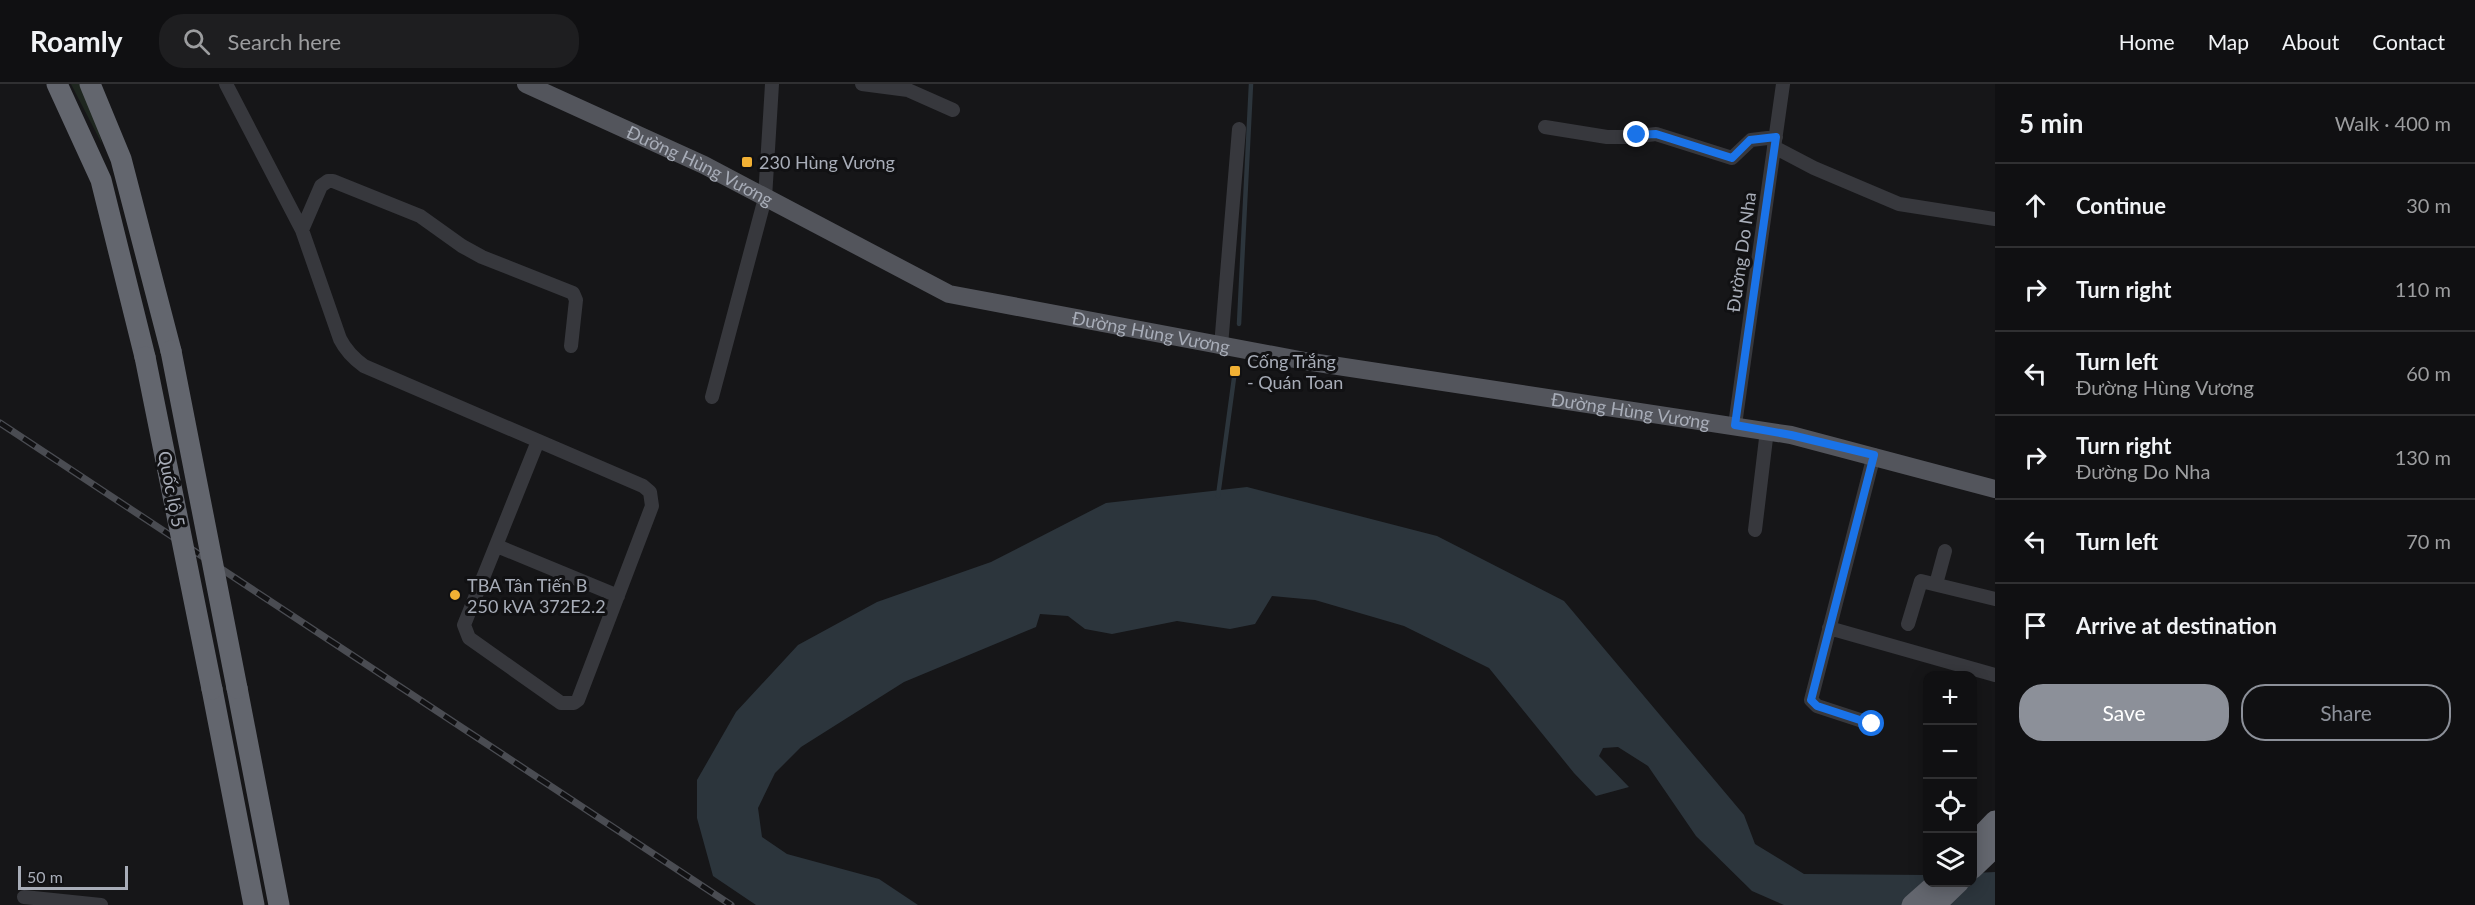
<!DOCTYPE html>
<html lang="en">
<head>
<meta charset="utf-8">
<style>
  body { margin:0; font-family:Lato,sans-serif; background:#1e1e20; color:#f1f3f6 }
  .controls { position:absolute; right:18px; bottom:18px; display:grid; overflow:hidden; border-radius:12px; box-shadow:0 3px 15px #0003 }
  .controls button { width:54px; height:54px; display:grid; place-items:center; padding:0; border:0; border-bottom:2px solid #303032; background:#101012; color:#f1f3f6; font:30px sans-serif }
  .scale { position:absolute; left:18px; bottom:15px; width:110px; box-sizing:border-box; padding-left:6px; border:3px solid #a8adb8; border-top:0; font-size:16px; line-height:21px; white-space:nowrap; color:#a8adb8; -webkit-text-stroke:4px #111113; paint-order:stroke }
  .stop { position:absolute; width:18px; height:18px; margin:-14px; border:4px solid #1a73e8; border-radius:50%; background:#fff }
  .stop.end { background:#1a73e8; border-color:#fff; box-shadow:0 2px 6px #0008 }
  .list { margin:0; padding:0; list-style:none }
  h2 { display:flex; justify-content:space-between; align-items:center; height:78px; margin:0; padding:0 24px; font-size:26px }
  h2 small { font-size:20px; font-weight:400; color:#9c9d9f }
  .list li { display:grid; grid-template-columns:39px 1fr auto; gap:18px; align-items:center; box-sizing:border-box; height:84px; padding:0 24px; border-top:2px solid #303032 }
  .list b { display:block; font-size:22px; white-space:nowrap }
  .list p { margin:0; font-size:20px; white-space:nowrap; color:#9c9d9f }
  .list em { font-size:20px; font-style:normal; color:#9c9d9f }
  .actions { display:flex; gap:12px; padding:18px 24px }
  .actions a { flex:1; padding:14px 0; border:2px solid #8c9099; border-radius:24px; text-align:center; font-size:21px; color:#8c9099 }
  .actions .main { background:#8c9099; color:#fff }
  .icon { flex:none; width:33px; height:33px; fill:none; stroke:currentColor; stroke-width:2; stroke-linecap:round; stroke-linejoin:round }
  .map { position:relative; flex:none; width:1995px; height:821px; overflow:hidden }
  header { display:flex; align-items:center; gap:36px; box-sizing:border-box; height:84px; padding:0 30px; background:#101012; border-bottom:2px solid #303032 }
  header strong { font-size:28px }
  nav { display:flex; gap:33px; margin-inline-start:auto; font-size:21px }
  .search { width:420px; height:54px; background:#1e1e20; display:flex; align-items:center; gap:15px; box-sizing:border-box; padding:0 21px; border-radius:24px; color:#9c9d9f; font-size:22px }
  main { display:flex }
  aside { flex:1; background:#101012 }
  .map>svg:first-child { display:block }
  .green { fill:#1e261f }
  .water { fill:#2c353c }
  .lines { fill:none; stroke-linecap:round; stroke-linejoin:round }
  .stream { stroke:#2c353c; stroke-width:4.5 }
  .minor { stroke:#37383d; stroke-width:14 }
  .major { stroke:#53555c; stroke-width:18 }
  .highway { stroke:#63666e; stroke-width:21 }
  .rail-casing { stroke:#4a4c52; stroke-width:7 }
  .rail { stroke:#111113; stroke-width:4.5; stroke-dasharray:14; stroke-linecap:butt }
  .highway-bridge { stroke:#63666e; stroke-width:21 }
  .route { stroke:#1a73e8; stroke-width:8 }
  .poi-dot { fill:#f2b134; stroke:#111113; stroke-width:2 }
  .labels { text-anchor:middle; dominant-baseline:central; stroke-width:6; stroke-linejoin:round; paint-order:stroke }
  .poi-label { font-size:18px; fill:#a8adb8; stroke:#111113; text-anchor:start }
  .street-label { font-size:18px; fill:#a8adb8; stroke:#111113 }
</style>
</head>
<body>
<header>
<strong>Roamly</strong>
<div class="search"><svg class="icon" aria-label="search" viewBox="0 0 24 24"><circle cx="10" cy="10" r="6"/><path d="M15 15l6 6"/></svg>Search here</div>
<nav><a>Home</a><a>Map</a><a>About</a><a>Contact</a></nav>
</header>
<main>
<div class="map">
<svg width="1995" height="821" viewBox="0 0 1995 821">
  <rect width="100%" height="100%" fill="#161618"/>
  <!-- green -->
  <path class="green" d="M 71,0 L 80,0 L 96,36 L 102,60 Z"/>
  <!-- water -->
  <path class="water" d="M 1247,403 L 1437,452 L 1564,517 L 1744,731 L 1755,760 L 1804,790 L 1927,791 L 1928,798 L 1972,798 L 1973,789 L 1995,788 L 1995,821 L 1784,821 L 1752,807 L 1696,752 L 1648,682 L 1618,663 L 1603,664 L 1599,672 L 1629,703 L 1596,712 L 1574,689 L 1489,584 L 1404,542 L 1315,516 L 1272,512 L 1255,540 L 1230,545 L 1177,537 L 1112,550 L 1085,545 L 1068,532 L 1040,530 L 1036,543 L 904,598 L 801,663 L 775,689 L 758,724 L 762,753 L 787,770 L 879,795 L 918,821 L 756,821 L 713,792 L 697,734 L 697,696 L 736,628 L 798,561 L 877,518 L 991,478 L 1106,419 Z"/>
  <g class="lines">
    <!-- stream -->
    <path class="stream" d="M 1239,240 L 1251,0
      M 1218,412 L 1234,294"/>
    <!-- minor -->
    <path class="minor" d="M 226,0 L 302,146 L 340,255 C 346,267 353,274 364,282 L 643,402 L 650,408 L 652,422 L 578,616 L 574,619 L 561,619 L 469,554 L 464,541 L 538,357
      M 862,0 L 908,6 L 953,26
      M 1545,43 L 1607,53 L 1631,53 L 1656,50 L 1732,74 L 1751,56 L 1776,53
      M 1774,63 L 1814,84 L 1899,120 L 1995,135
      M 302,146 L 321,102 L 328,97 L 333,97 L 420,132 L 462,162 L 482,173 L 573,209 L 576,216 L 571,262
      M 1221,262 L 1239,45
      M 712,313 L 765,114 L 772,0
      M 1735,341 L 1783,0
      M 1755,446 L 1767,346
      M 497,462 L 618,512
      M 1936,500 L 1945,467
      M 1908,540 L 1921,497 L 1995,515
      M 1829,544 L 1995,591
      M 1872,640 L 1817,622 L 1811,616 L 1874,371
      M 24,813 L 101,821"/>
    <!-- major -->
    <path class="major" id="s1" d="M 526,0 L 704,81 L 949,210 L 1305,277 L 1791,351 L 1995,405"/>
    <!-- highway -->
    <path class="highway" d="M 57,0 L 101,96 L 145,273
      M 90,0 L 121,75 L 171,267
      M 237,604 L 279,821
      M 212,605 L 254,821
      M 1972,761 L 1995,737
      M 1972,785 L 1995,763
      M 1912,821 L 1938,798
      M 1935,821 L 1959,798"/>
    <!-- rail casing -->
    <g class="rail-casing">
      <path id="rail" d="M 0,339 L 731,821"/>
    </g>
    <!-- rail -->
    <use href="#rail" class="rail"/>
    <!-- highway-bridge -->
    <path class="highway-bridge" d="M 171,267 L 237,604
      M 145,273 L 212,605"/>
  </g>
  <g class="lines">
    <!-- route -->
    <path class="route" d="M 1637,51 L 1656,50 L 1732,74 L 1750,56 L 1776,53 L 1735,341 L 1791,351 L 1874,371 L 1811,616 L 1817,622 L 1872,640"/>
  </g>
  <!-- markers -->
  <g class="poi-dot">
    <rect x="741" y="72" width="12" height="12" rx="3"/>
    <rect x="1229" y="281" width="12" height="12" rx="3"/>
    <circle cx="455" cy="511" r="6"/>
  </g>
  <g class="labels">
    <!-- poi labels -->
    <g class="poi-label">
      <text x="759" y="78">230 Hùng Vương</text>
      <text x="1247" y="277">Cống Trắng<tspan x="1247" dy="21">- Quán Toan</tspan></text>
      <text x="467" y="501">TBA Tân Tiến B<tspan x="467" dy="21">250 kVA 372E2.2</tspan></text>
    </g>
    <!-- street labels -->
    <g class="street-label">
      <text stroke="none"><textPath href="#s1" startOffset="192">Đường Hùng Vương</textPath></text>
      <text transform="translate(1741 168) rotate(-82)">Đường Do Nha</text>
      <text stroke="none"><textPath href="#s1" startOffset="678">Đường Hùng Vương</textPath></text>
      <text stroke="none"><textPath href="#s1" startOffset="1164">Đường Hùng Vương</textPath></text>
      <text transform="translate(172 405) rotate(79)">Quốc lộ 5</text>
    </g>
  </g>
</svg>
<div class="controls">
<button>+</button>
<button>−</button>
<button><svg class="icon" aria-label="locate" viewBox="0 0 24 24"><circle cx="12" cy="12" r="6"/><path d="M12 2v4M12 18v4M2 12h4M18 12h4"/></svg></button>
<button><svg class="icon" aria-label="layers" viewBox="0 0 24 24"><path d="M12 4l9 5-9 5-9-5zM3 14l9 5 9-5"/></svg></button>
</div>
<div class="scale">50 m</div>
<div class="stop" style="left:1872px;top:640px"></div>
<div class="stop end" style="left:1637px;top:51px"></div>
</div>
<aside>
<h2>5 min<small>Walk · 400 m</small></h2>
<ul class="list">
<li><svg class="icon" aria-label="ahead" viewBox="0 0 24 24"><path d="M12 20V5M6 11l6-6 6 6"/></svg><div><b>Continue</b></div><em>30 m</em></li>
<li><svg class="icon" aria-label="right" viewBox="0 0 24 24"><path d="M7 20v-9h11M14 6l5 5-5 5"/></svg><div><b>Turn right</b></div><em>110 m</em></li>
<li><svg class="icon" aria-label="left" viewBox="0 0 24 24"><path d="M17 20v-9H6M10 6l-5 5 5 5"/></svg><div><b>Turn left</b><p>Đường Hùng Vương</p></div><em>60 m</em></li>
<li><svg class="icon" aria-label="right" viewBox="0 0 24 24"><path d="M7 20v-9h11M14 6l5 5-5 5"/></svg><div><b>Turn right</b><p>Đường Do Nha</p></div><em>130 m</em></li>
<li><svg class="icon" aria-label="left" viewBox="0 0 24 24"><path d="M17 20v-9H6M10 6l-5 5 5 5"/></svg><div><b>Turn left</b></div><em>70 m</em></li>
<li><svg class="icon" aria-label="arrive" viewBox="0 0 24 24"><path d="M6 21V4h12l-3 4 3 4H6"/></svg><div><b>Arrive at destination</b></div></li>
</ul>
<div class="actions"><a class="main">Save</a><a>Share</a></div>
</aside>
</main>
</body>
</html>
